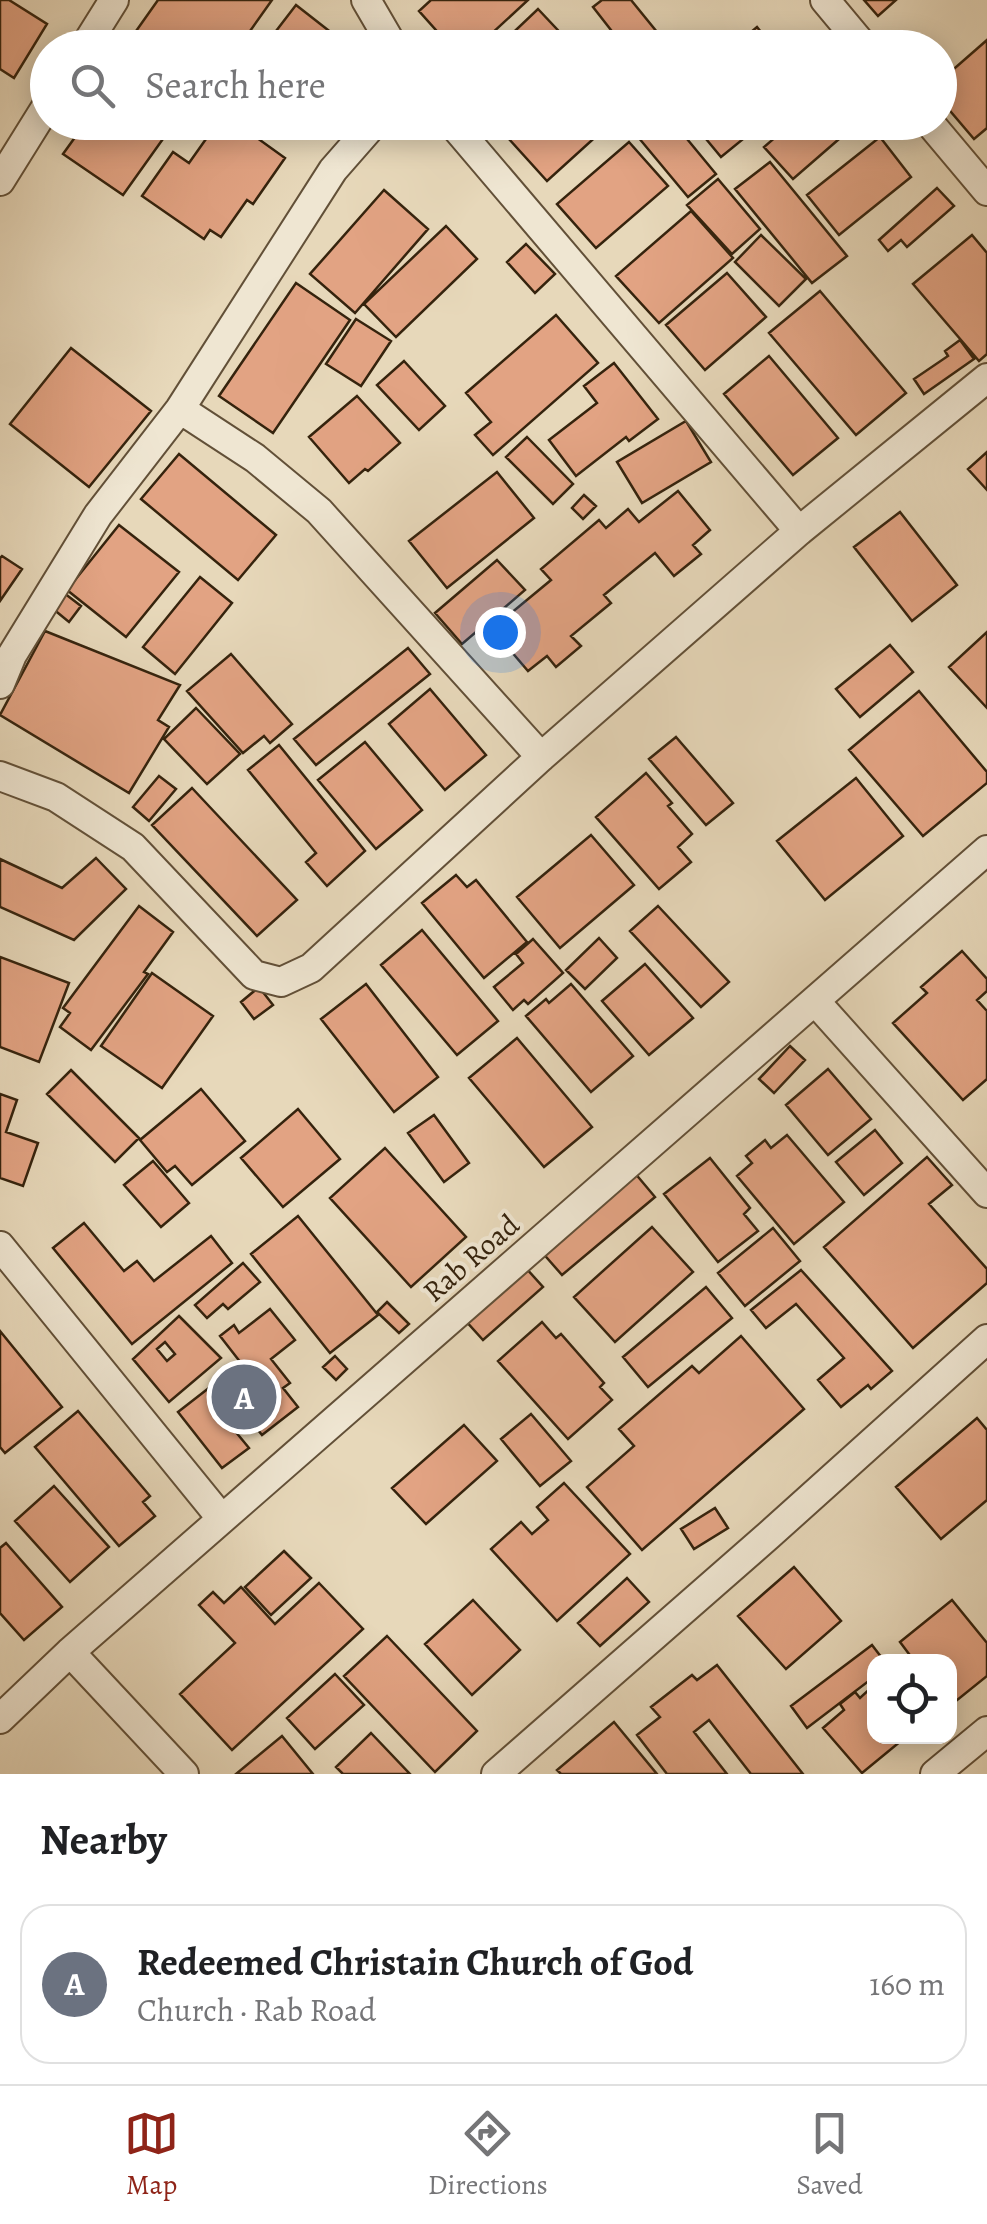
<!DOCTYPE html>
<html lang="en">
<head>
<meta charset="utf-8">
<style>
  body { margin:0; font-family:Alegreya,serif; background:#f2f2f2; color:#202124 }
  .controls { position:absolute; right:30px; bottom:30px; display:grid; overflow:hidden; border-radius:20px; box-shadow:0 5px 25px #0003 }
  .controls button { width:90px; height:90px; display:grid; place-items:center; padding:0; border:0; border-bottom:2px solid #e0e0e0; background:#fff; color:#202124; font:50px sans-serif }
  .you { position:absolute; left:500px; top:632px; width:35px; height:35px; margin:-25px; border:8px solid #fff; border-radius:50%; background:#1a73e8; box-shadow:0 0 0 15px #1a73e833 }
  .badge { display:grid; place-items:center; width:65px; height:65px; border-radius:50%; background:#8f2418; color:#fff; font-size:32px; font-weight:700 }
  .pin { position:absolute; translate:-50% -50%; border:5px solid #fff; box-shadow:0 2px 10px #0006 }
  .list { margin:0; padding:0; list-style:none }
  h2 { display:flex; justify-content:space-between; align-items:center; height:130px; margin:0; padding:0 40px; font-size:42px }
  h2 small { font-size:32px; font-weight:400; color:#757577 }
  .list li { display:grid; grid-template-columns:65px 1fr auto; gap:30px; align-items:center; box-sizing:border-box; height:160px; margin:0 20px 20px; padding:0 20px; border:2px solid #e0e0e0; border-radius:30px }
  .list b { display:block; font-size:38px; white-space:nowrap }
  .list p { margin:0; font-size:32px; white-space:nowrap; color:#757577 }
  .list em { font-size:32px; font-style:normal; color:#757577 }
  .icon { flex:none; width:55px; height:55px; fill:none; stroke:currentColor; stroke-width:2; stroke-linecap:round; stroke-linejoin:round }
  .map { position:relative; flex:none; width:987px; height:1774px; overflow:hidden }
  .search { position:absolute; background:#fff; box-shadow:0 5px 25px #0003; left:30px; right:30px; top:30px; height:110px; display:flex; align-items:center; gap:25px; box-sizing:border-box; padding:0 35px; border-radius:55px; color:#757577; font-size:38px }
  .sheet { height:310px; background:#fff }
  nav { display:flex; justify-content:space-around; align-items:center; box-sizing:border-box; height:140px; border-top:2px solid #e0e0e0; background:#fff; font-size:28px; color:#757577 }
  nav a { display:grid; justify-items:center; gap:5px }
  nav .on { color:#8f2418 }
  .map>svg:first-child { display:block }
  .building { fill:#e2a383; stroke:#35230d; stroke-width:2.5; fill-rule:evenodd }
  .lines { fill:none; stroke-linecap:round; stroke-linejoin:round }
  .street-casing { stroke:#625038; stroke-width:32 }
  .street { stroke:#efe6d2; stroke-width:28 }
  .labels { text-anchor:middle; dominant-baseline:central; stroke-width:8; stroke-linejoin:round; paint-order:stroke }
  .street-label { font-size:30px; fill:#35230d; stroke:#efe6d2 }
</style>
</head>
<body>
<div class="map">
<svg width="987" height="1774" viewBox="0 0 987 1774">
  <rect width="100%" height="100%" fill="#e7d8ba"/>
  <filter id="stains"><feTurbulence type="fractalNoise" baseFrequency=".002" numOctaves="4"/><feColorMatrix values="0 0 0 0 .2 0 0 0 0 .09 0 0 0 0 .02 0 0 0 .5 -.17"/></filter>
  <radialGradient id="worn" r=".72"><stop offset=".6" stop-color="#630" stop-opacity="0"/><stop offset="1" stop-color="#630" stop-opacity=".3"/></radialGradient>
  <!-- building -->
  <path class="building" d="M 0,0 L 9,0 L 47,24 L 14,78 L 0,69 Z
    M 158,0 L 272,0 L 238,48 L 137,48 L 129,41 Z
    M 431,0 L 528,0 L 476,48 L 452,48 L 419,11 Z
    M 602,0 L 631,0 L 670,48 L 625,48 L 593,7 Z
    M 864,0 L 896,0 L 878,16 Z
    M 296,5 L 351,48 L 263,48 Z
    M 538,9 L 569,42 L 563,48 L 497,48 Z
    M 757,27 L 774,48 L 732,48 Z
    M 987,40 L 987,128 L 974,139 L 940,99 L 940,81 Z
    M 86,122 L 175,122 L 123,195 L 63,154 Z
    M 218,122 L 235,122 L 285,158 L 253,204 L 247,200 L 221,237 L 210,230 L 204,239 L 142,196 L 173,152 L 189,163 Z
    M 270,122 L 303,122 L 291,138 Z
    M 527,122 L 612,122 L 547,181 L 509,139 Z
    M 655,122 L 673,122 L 716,174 L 688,197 L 638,137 Z
    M 692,122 L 764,122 L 721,157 Z
    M 793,122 L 851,122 L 854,126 L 793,179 L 764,147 Z
    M 880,137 L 911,177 L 839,235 L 807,195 Z
    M 629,142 L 668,186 L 596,248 L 557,204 Z
    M 770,162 L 847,256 L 812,283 L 735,189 Z
    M 718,179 L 760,229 L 732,254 L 687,205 Z
    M 937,188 L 954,206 L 907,247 L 901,240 L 888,251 L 879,240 Z
    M 384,190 L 428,229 L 355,313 L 310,274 Z
    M 691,211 L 733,258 L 659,323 L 616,276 Z
    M 446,226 L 477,259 L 396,337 L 364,304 Z
    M 761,235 L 806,279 L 779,306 L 735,262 Z
    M 972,235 L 987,253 L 987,354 L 979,361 L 913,284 Z
    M 526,244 L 555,274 L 535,293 L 507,262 Z
    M 727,273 L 766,317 L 705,370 L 666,325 Z
    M 296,283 L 350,320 L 273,433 L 219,396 Z
    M 820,291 L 906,393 L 856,435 L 769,333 Z
    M 556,315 L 598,363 L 493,455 L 475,435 L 491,422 L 466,393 Z
    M 356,319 L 391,341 L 361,386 L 326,364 Z
    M 960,340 L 974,359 L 924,394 L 914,379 L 948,356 L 945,351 Z
    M 71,348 L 151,411 L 89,487 L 10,424 Z
    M 769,356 L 838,438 L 793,475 L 724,394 Z
    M 404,361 L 445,406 L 419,430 L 377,385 Z
    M 614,363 L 658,419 L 629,441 L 626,437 L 576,476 L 549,440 L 597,403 L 584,386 Z
    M 357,396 L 400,443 L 368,471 L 365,469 L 349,483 L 309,437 Z
    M 686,421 L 711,462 L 642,503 L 617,462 Z
    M 527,437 L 573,484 L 553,504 L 506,457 Z
    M 987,452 L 987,490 L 968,469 Z
    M 179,454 L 276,535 L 238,580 L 141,499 Z
    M 497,472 L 534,518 L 447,588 L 409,541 Z
    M 678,491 L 710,530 L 693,545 L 701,554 L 674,576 L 655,553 L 604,595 L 611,603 L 571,636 L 581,646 L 556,667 L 547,656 L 528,671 L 492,629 L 551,580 L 541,569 L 599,520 L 606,528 L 628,509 L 639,522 Z
    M 584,495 L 596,506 L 583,519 L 572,508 Z
    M 900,512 L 957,585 L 912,621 L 854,547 Z
    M 119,525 L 179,572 L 126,637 L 67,590 Z
    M 2,556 L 22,569 L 0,601 L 0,558 Z
    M 497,560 L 525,590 L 462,644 L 435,613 Z
    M 200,577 L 232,603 L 175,674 L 143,647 Z
    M 64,593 L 81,606 L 69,622 L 52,608 Z
    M 45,631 L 180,685 L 158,720 L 169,727 L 129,793 L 0,715 Z
    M 987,632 L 987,708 L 949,667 Z
    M 890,645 L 913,672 L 860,717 L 836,689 Z
    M 408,648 L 430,674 L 316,765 L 294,739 Z
    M 231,654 L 292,724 L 270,743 L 264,736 L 243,753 L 187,691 Z
    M 430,689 L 486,755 L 445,790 L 389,724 Z
    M 919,691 L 987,772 L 987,783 L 923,836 L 849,750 Z
    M 196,708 L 240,754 L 207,784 L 164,739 Z
    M 676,737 L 733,803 L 706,825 L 649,759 Z
    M 365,742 L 422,810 L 376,849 L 318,780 Z
    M 279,745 L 365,851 L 327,886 L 306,862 L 316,853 L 248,770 Z
    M 646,773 L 672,803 L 668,806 L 692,834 L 678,847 L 691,862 L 659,889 L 596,817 Z
    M 159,776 L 176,789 L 149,821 L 133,807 Z
    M 856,778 L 903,836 L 825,900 L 777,841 Z
    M 192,788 L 297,900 L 257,936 L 152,825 Z
    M 591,835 L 634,885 L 560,948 L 517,897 Z
    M 96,858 L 126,889 L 74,940 L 0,907 L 0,859 L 62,888 Z
    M 456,875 L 467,887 L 476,880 L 527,942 L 484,978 L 422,903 Z
    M 139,906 L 173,932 L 144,972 L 148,974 L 91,1050 L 60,1027 L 70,1013 L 63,1008 Z
    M 658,906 L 729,982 L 701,1007 L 630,931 Z
    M 422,930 L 498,1021 L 457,1055 L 381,965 Z
    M 599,938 L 617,958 L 585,989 L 566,970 Z
    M 533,939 L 563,973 L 528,1004 L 524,1000 L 513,1010 L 494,987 L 523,963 L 516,954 Z
    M 962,951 L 987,979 L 987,991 L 977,1000 L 987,1011 L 987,1079 L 963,1100 L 893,1023 L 927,993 L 921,987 Z
    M 0,957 L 69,983 L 39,1062 L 0,1047 Z
    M 645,964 L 693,1018 L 649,1055 L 602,1001 Z
    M 152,973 L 213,1016 L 162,1088 L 101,1046 Z
    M 366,984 L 438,1077 L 394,1112 L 321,1019 Z
    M 571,984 L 633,1056 L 591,1092 L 526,1016 L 546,999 L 549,1003 Z
    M 259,987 L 273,1005 L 254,1019 L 241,1002 Z
    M 517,1038 L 592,1127 L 544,1167 L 469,1078 Z
    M 790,1046 L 805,1060 L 774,1093 L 759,1079 Z
    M 828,1069 L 871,1119 L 828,1155 L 786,1105 Z
    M 71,1070 L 139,1138 L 115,1162 L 47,1094 Z
    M 201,1089 L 245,1141 L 192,1185 L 175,1166 L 167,1172 L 140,1140 Z
    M 0,1094 L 17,1100 L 6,1132 L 38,1143 L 23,1186 L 0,1178 Z
    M 298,1109 L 340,1159 L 283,1207 L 241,1158 Z
    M 434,1115 L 469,1163 L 444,1182 L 408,1133 Z
    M 875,1130 L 902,1163 L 864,1195 L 836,1162 Z
    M 787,1135 L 844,1202 L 794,1244 L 737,1176 L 752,1163 L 746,1156 L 765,1140 L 771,1148 Z
    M 385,1148 L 466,1237 L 411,1287 L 330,1198 Z
    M 927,1157 L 952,1185 L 929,1204 L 987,1269 L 987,1283 L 913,1348 L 824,1247 Z
    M 710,1158 L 750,1208 L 744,1214 L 758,1231 L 718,1262 L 664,1194 Z
    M 153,1161 L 189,1203 L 161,1227 L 124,1185 Z
    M 634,1172 L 655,1197 L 562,1275 L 540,1250 Z
    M 298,1216 L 378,1315 L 330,1353 L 251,1254 Z
    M 84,1223 L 124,1271 L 137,1261 L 154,1281 L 211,1236 L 232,1263 L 132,1344 L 53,1248 Z
    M 652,1227 L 693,1272 L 615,1342 L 574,1297 Z
    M 773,1228 L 800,1261 L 745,1306 L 718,1273 Z
    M 243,1263 L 260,1282 L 228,1309 L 223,1304 L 207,1318 L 195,1305 Z
    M 525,1267 L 543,1287 L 483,1340 L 465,1320 Z
    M 801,1270 L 892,1371 L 871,1389 L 868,1385 L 841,1407 L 818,1380 L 844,1358 L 796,1304 L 766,1328 L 751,1310 Z
    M 706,1287 L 732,1318 L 648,1387 L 623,1357 Z
    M 387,1302 L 409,1324 L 399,1333 L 377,1312 Z
    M 270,1309 L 295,1340 L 271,1359 L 290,1383 L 283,1388 L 298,1407 L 262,1435 L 250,1420 L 235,1431 L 249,1448 L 222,1468 L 178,1412 L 241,1363 L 220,1336 L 234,1325 L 239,1333 Z
    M 179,1316 L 221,1358 L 169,1402 L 133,1359 ZM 165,1342 L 175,1354 L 167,1361 L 157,1349 Z
    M 542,1322 L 556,1338 L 561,1334 L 604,1383 L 600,1387 L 612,1400 L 568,1439 L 498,1361 Z
    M 0,1331 L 62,1407 L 5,1453 L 0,1447 Z
    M 741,1336 L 804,1409 L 642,1550 L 587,1487 L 634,1446 L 619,1429 L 692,1366 L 699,1373 Z
    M 335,1356 L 347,1369 L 336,1380 L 323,1367 Z
    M 78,1411 L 150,1496 L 143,1502 L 155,1516 L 119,1546 L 35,1447 Z
    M 531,1414 L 571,1461 L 540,1486 L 501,1439 Z
    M 977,1418 L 987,1430 L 987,1500 L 941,1539 L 896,1487 Z
    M 464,1425 L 497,1461 L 426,1524 L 392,1488 Z
    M 564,1483 L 630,1554 L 557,1621 L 491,1549 L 521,1522 L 532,1534 L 548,1520 L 537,1507 Z
    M 54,1486 L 109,1547 L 70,1582 L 15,1521 Z
    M 715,1508 L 728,1528 L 694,1549 L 681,1529 Z
    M 6,1543 L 62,1607 L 24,1640 L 0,1613 L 0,1548 Z
    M 284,1551 L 311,1578 L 271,1615 L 245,1587 Z
    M 794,1567 L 841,1621 L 786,1669 L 738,1616 Z
    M 627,1578 L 649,1602 L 600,1646 L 578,1623 Z
    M 319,1583 L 363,1629 L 232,1750 L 180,1694 L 235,1643 L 199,1605 L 213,1592 L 224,1603 L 241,1587 L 275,1624 Z
    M 473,1600 L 520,1650 L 472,1695 L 425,1644 Z
    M 952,1600 L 987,1643 L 987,1676 L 951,1705 L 950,1662 L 915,1662 L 900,1642 Z
    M 387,1636 L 477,1731 L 435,1772 L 344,1676 Z
    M 872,1645 L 885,1662 L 874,1662 L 874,1677 L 807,1728 L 791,1706 Z
    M 717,1665 L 803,1774 L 751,1774 L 709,1720 L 694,1732 L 727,1774 L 667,1774 L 637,1735 L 660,1717 L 651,1707 L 692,1675 L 697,1680 Z
    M 335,1674 L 364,1705 L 315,1749 L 287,1718 Z
    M 874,1685 L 874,1736 L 907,1736 L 862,1773 L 823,1728 L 844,1710 L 840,1704 L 855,1692 L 860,1698 Z
    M 614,1722 L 657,1774 L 561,1774 L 557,1770 Z
    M 371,1733 L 410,1774 L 343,1774 L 336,1767 Z
    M 282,1736 L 313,1774 L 236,1774 Z"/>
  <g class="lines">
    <!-- street casing -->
    <g class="street-casing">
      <path id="street" d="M 366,0 L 394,48
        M 825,0 L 865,48
        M 84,48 L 114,0
        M 451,122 L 799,531
        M 929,122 L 987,191
        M 0,181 L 48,104
        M 180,409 L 255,458 L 319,511 L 541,757
        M 0,684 L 12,655 L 98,515 L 180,409 L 333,170 L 375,122
        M 0,776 L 56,797 L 133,847 L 254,975 L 281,982 L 311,968 L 541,757 L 799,531 L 987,378
        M 815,1001 L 987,1193
        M 0,1246 L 222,1519
        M 70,1652 L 184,1774
        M 0,1719 L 70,1652 L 987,850
        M 496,1774 L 769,1535 L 987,1339
        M 935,1774 L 987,1731"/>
    </g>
    <!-- street -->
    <use href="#street" class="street"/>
  </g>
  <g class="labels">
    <!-- street labels -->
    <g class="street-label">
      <text transform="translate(471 1258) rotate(-41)">Rab Road</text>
    </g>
  </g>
  <rect width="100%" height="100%" filter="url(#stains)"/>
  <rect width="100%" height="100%" fill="url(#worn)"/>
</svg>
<div class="controls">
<button><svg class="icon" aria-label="locate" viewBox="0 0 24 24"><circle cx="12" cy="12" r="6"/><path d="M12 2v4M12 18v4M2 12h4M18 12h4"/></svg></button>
</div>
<div class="you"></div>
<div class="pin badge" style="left:244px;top:1397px;background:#6b7280">A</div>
<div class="search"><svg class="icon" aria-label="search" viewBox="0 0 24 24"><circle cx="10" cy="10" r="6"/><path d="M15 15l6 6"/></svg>Search here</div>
</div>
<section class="sheet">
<h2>Nearby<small></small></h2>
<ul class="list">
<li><span class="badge" style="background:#6b7280">A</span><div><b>Redeemed Christain Church of God</b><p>Church · Rab Road</p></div><em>160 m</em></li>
</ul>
</section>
<nav>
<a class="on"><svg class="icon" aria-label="map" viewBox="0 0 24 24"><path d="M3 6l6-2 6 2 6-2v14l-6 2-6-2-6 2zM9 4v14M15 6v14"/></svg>Map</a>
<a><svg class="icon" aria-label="directions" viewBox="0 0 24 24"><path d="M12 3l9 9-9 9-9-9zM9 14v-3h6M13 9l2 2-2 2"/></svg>Directions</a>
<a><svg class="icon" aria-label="saved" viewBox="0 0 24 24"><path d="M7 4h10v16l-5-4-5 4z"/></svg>Saved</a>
</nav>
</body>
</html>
